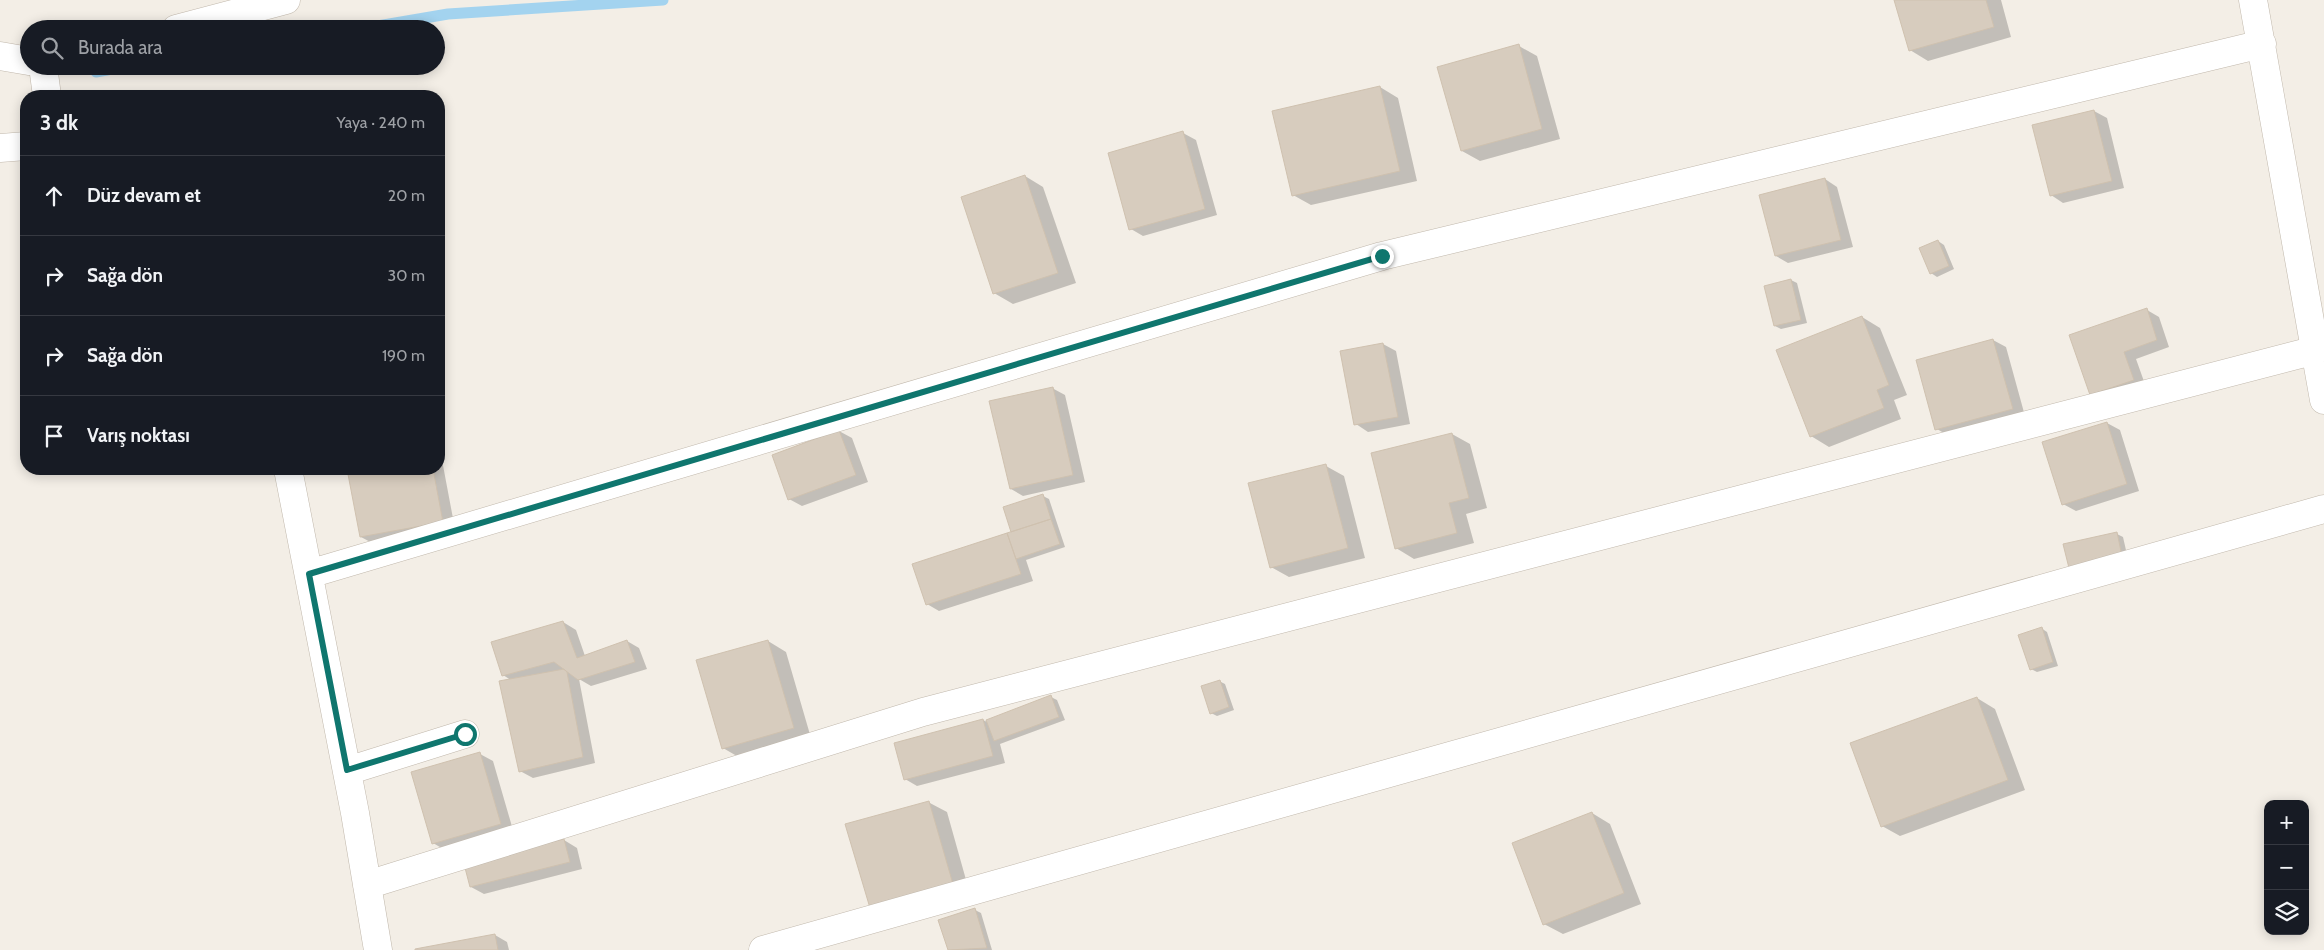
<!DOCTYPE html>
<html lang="tr">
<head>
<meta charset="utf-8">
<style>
  body { margin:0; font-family:Cabin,sans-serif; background:#242831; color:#f1f3f6 }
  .controls { position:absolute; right:15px; bottom:15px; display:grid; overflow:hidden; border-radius:10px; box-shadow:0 2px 12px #0003 }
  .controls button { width:45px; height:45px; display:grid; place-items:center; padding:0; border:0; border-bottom:1px solid #363941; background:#171b24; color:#f1f3f6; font:25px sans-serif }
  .stop { position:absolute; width:15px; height:15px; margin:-11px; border:4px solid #0f766e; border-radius:50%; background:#fff }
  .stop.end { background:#0f766e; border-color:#fff; box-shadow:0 1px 5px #0008 }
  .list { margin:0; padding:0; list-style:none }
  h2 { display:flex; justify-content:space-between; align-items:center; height:65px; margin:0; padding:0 20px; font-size:21px }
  h2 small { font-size:16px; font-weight:400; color:#9ea1a6 }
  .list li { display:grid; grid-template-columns:32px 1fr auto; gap:15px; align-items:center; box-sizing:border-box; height:80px; padding:0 20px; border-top:1px solid #363941 }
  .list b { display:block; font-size:19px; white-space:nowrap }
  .list em { font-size:16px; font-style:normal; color:#9ea1a6 }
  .icon { flex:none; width:28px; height:28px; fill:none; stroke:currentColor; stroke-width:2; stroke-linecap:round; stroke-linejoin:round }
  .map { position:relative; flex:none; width:2324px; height:950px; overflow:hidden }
  .search { position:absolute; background:#171b24; box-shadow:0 2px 12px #0003; left:20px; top:20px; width:425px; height:55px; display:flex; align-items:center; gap:12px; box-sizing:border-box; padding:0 18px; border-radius:28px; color:#9ea1a6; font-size:19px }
  .panel { position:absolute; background:#171b24; box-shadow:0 2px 12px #0003; left:20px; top:90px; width:425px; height:385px; border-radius:20px }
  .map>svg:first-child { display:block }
  .shadow { fill:#0003 }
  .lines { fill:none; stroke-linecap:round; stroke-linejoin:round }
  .stream { stroke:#a3d3ef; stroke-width:11 }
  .building { fill:#d7ccbe; stroke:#cfc1af }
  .minor-casing { stroke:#c1b8ac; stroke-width:29 }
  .minor { stroke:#fff; stroke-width:28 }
  .route { stroke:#0f766e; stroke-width:6 }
</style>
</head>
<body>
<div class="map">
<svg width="2324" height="950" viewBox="0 0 2324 950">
  <rect width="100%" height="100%" fill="#f3eee6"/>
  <!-- shadow -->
  <path class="shadow" d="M 1895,0 L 2001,0 L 2011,37 L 1928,61 L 1910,50 Z
    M 1519,46 L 1537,56 L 1560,139 L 1480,161 L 1462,151 Z
    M 1380,87 L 1398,98 L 1417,181 L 1311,205 L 1293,195 Z
    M 2094,111 L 2107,118 L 2124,188 L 2063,203 L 2051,195 L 2034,126 Z
    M 1183,133 L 1196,140 L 1217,215 L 1143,236 L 1131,229 Z
    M 1025,176 L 1043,187 L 1076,283 L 1013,304 L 994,293 Z
    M 1825,179 L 1837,187 L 1853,247 L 1788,263 L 1776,256 Z
    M 1938,241 L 1944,245 L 1954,269 L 1937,277 L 1931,273 Z
    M 1791,280 L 1797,283 L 1807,323 L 1781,329 L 1775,326 Z
    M 2147,310 L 2159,317 L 2169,347 L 2136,359 L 2146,387 L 2091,394 Z
    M 1862,317 L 1880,328 L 1907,395 L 1894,400 L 1901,419 L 1829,447 L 1811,436 Z
    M 1993,340 L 2006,347 L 2025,416 L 1949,436 L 1937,429 Z
    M 1383,344 L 1396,351 L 1410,424 L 1368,432 L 1356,424 Z
    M 1052,388 L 1065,395 L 1085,482 L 1023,496 L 1011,489 Z
    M 2107,423 L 2120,430 L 2139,491 L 2076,511 L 2063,504 Z
    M 839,431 L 852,438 L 868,482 L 802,506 L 789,499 Z
    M 1452,434 L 1470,444 L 1487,508 L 1466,514 L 1474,543 L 1414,559 L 1396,548 Z
    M 439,459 L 442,460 L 455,529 L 374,544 L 361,537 L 349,469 L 439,469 Z
    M 1326,466 L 1344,476 L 1365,558 L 1289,577 L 1271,567 Z
    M 1043,496 L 1049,499 L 1065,547 L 1026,560 L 1033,581 L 939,611 L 927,604 L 914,565 L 1013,532 Z
    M 2117,534 L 2123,537 L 2128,559 L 2070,567 Z
    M 563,622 L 576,630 L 585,656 L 627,641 L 639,648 L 647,669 L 591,686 L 579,679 L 595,763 L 533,778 L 520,771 L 511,680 L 503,675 Z
    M 2041,628 L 2047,632 L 2058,666 L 2037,672 L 2031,669 Z
    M 768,641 L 786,652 L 811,738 L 742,759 L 723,748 Z
    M 1219,681 L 1225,684 L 1234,710 L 1217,716 L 1211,713 Z
    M 1051,697 L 1057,700 L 1065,720 L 1000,744 L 1005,763 L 917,786 L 905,779 L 983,720 L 989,723 Z
    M 1977,698 L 1995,709 L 2025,790 L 1900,836 L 1882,826 Z
    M 480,754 L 493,761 L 513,830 L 445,850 L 433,843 Z
    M 928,802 L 947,812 L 970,894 L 871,907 Z
    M 1592,813 L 1610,824 L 1641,904 L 1563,934 L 1544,924 Z
    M 564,840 L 577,848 L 582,869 L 484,894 L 471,887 Z
    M 975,910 L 981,913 L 992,950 L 949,950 L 940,921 Z
    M 495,935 L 507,942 L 509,950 L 417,950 Z"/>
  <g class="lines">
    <!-- stream -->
    <path class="stream" d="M 360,29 L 448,14 L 663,0
      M 96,72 L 128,66"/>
  </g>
  <!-- building -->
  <path class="building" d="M 1894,0 L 1986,0 L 1994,27 L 1909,51 Z
    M 1519,44 L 1542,129 L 1461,151 L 1437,67 Z
    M 1380,86 L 1400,171 L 1292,196 L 1272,111 Z
    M 2094,110 L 2112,181 L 2050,196 L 2032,125 Z
    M 1183,131 L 1205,209 L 1129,230 L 1108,153 Z
    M 1025,175 L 1058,273 L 993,294 L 961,197 Z
    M 1825,178 L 1841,240 L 1775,256 L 1759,195 Z
    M 1938,240 L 1949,266 L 1930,274 L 1919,248 Z
    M 1791,279 L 1801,320 L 1774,326 L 1764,286 Z
    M 2147,308 L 2157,340 L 2124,352 L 2134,380 L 2090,395 L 2069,335 Z
    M 1862,316 L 1889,385 L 1877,390 L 1884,408 L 1810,437 L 1776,350 Z
    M 1993,339 L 2013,409 L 1935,430 L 1916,360 Z
    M 1383,343 L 1398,417 L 1354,425 L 1340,351 Z
    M 1053,387 L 1073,475 L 1010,489 L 989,401 Z
    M 2107,422 L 2127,484 L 2062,505 L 2042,442 Z
    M 839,430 L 856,475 L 788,500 L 772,455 Z
    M 1452,433 L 1469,498 L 1449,503 L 1457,533 L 1395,549 L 1371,453 Z
    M 1326,464 L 1348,548 L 1270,568 L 1248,483 Z
    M 347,469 L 433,469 L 443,522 L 360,537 Z
    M 1043,494 L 1051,519 L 1011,532 L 1003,507 Z
    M 1051,519 L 1060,544 L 1016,559 L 1007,533 Z
    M 2117,532 L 2122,556 L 2069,568 L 2063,544 Z
    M 1007,533 L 1021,574 L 926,605 L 912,564 Z
    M 563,621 L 577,658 L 627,640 L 635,662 L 578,680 L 554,662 L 502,676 L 491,642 Z
    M 2042,627 L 2053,662 L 2030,670 L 2018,635 Z
    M 768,640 L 794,728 L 722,749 L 696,660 Z
    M 564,669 L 567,672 L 583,757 L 519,772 L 499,681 Z
    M 1220,680 L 1229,707 L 1210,714 L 1201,686 Z
    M 1051,695 L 1059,717 L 994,741 L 986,720 Z
    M 1977,697 L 2008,780 L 1881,827 L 1850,743 Z
    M 983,719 L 993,756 L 904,780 L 894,743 Z
    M 480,752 L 501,824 L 432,844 L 411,772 Z
    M 929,801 L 953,884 L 870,908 L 845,824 Z
    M 1592,812 L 1624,893 L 1543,925 L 1512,843 Z
    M 564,839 L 570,862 L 470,887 L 464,864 Z
    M 975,908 L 987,948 L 948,950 L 938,920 Z
    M 495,934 L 498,950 L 415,950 L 415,949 Z"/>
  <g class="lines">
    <!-- minor casing -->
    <g class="minor-casing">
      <path id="minor" d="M 2253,0 L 2324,400
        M 176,29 L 286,0
        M 0,56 L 29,61
        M 43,66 L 47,96
        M 0,148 L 26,146
        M 288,469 L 355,813 L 378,950
        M 309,574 L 1382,256 L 2262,44
        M 347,771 L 465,734
        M 367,885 L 923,712 L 2316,350
        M 763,950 L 2324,509"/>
    </g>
    <!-- minor -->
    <use href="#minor" class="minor"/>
  </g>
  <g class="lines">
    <!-- route -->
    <path class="route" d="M 465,734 L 347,770 L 309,574 L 1382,256"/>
  </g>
</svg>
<div class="controls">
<button>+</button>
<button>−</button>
<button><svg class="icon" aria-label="layers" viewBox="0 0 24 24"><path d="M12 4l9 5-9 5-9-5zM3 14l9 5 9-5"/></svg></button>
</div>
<div class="stop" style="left:465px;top:734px"></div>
<div class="stop end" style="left:1382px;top:256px"></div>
<div class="search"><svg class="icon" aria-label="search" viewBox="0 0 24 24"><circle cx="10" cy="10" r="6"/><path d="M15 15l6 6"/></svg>Burada ara</div>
<section class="panel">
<h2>3 dk<small>Yaya · 240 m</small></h2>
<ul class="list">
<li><svg class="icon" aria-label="ahead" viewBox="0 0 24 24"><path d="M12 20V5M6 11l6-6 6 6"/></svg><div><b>Düz devam et</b></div><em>20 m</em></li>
<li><svg class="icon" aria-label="right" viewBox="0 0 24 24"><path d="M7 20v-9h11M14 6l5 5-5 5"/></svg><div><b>Sağa dön</b></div><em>30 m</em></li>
<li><svg class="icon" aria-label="right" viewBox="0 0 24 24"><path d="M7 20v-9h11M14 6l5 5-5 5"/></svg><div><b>Sağa dön</b></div><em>190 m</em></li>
<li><svg class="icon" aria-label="arrive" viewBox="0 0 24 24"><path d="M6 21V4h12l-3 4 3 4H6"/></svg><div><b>Varış noktası</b></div></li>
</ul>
</section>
</div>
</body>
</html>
